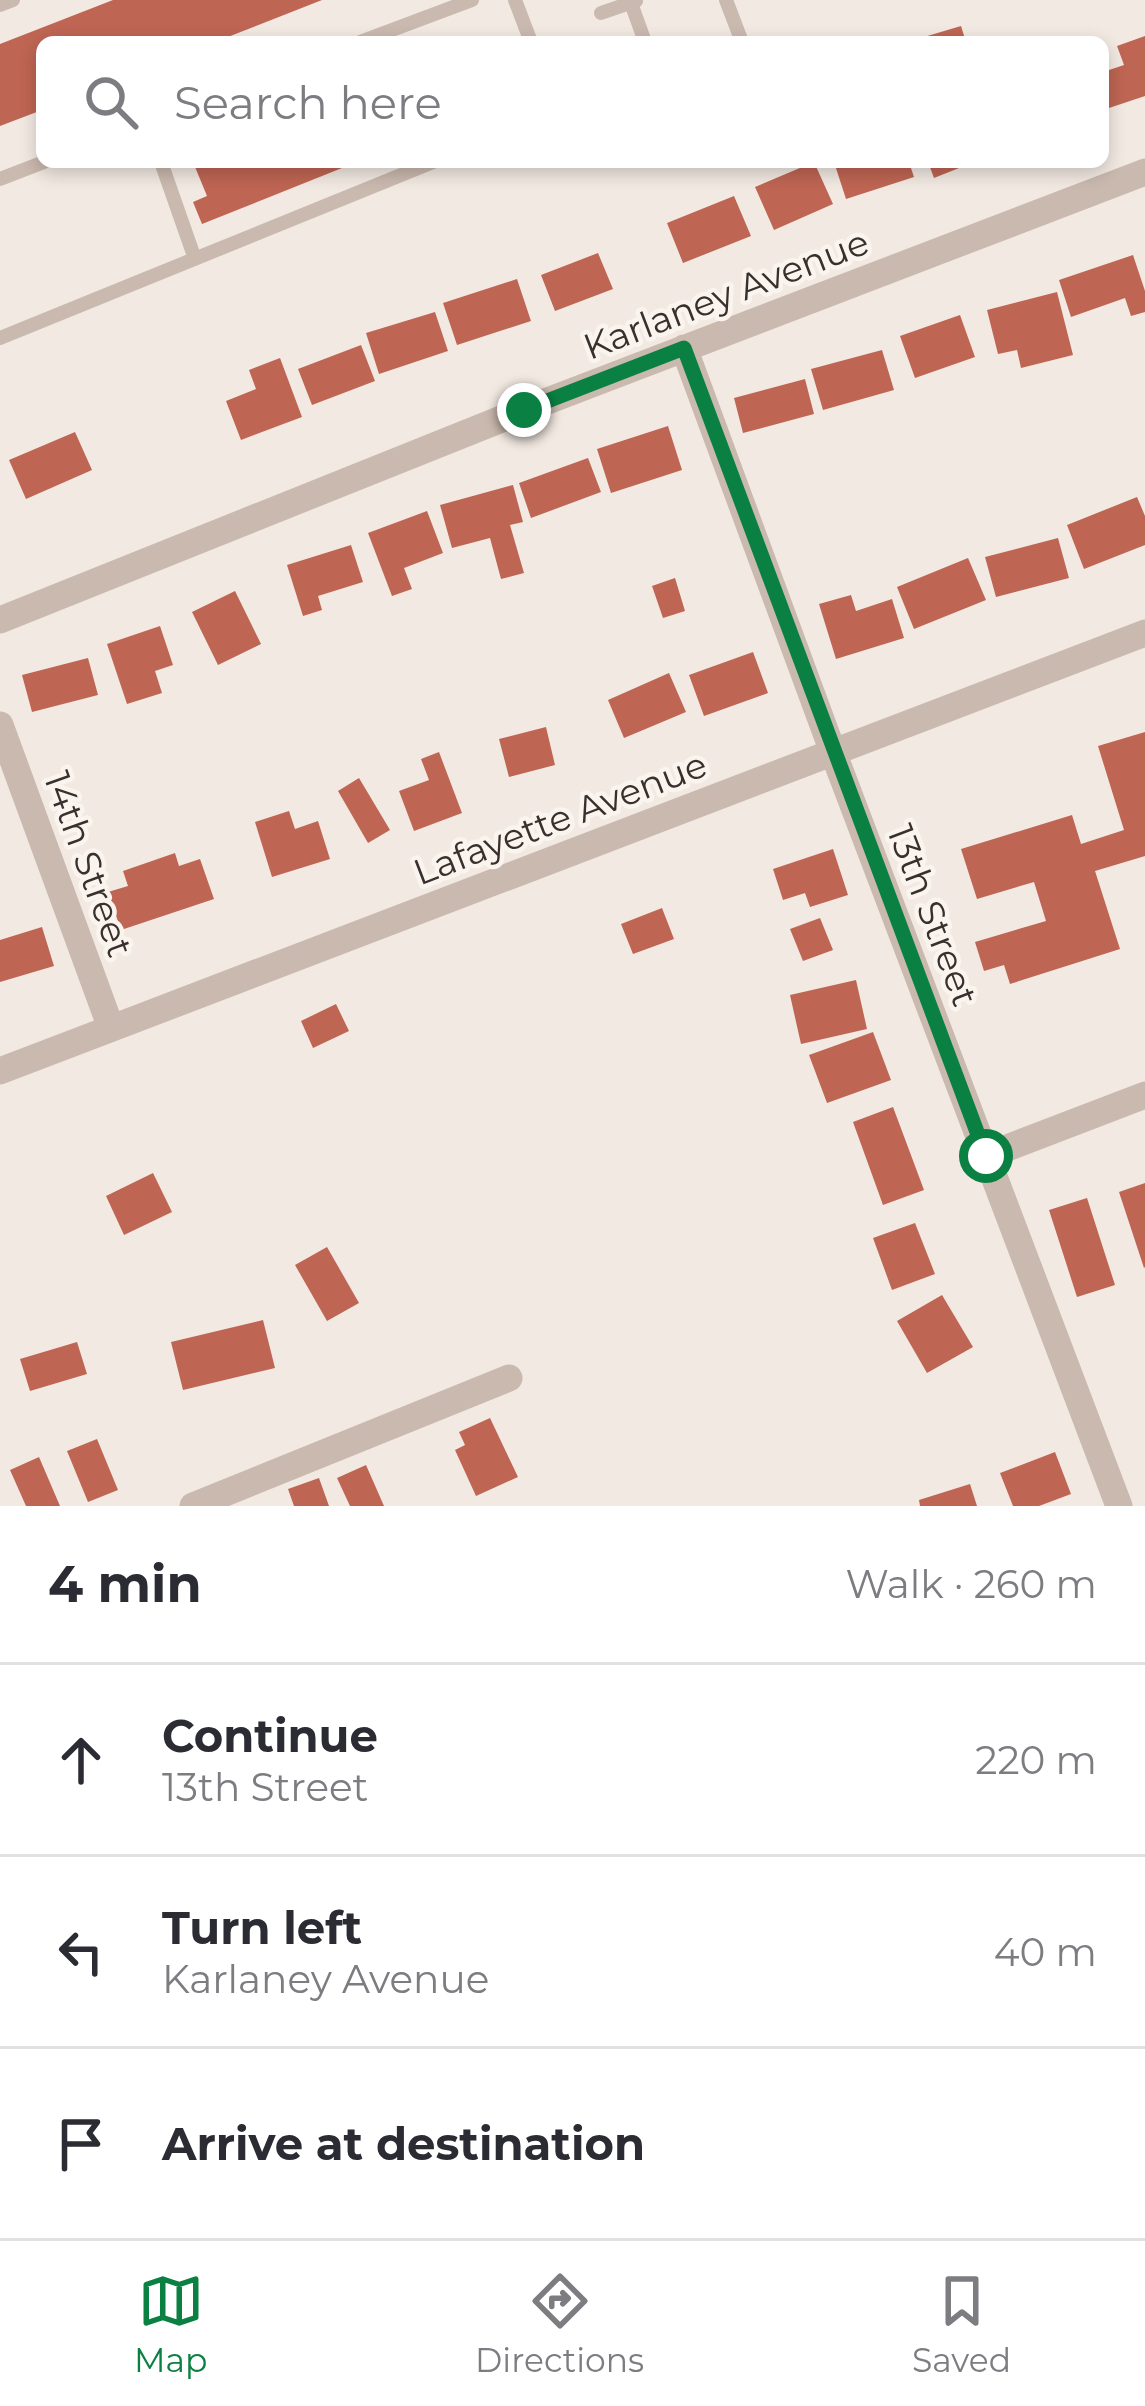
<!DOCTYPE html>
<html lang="en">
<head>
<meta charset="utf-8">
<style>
  body { margin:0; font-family:Montserrat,sans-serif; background:#f2f2f3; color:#2b2b33 }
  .stop { position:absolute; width:36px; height:36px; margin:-27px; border:9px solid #0b8043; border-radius:50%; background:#fff }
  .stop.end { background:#0b8043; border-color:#fff; box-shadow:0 3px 12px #0008 }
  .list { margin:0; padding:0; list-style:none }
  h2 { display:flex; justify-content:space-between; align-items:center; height:156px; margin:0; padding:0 48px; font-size:51px }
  h2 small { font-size:39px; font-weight:400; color:#7c7c81 }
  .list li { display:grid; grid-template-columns:78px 1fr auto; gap:36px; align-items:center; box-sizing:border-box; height:192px; padding:0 48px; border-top:3px solid #e1e1e2 }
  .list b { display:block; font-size:45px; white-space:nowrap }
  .list p { margin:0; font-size:39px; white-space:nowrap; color:#7c7c81 }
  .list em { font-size:39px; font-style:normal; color:#7c7c81 }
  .icon { flex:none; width:66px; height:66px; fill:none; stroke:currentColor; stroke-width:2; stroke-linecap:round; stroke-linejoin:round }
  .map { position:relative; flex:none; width:1145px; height:1506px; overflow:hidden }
  .search { position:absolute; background:#fff; box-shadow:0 6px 18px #0003; left:36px; right:36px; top:36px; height:132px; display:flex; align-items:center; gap:30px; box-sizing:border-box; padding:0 42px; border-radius:18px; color:#7c7c81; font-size:45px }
  .sheet { height:732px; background:#fff }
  nav { display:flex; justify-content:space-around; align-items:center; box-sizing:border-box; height:168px; border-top:3px solid #e1e1e2; background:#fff; font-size:33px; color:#7c7c81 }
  nav a { display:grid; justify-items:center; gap:6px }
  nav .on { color:#0b8043 }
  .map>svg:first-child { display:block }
  .building { fill:#bf6553 }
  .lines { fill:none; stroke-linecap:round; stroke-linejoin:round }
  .service { stroke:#cab9ae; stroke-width:14 }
  .minor { stroke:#cab9ae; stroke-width:27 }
  .route { stroke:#0b8043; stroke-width:15 }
  .labels { text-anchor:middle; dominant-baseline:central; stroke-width:9; stroke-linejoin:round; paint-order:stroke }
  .street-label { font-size:36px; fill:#392f2c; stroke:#faf4ee }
</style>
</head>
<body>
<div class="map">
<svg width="1145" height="1506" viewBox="0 0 1145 1506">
  <rect width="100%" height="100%" fill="#f2e9e2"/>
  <!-- building -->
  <path class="building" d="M 113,0 L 322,0 L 215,42 L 42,42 L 42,110 L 0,126 L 0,44 Z
    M 961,26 L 966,42 L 926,42 L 924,37 Z
    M 1145,36 L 1145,96 L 1103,110 L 1103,72 L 1124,65 L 1117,46 Z
    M 193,162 L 357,162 L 202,224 L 193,202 L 207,196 Z
    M 814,162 L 833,204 L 774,230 L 755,187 Z
    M 834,162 L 909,162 L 914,177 L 846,199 Z
    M 928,162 L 974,162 L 934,178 Z
    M 734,196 L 751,236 L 683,263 L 667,223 Z
    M 598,253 L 613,289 L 555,311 L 541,275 Z
    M 1133,255 L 1145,291 L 1145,312 L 1131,316 L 1125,298 L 1071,317 L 1059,280 Z
    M 517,279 L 531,321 L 457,345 L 443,303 Z
    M 1057,292 L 1073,355 L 1021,368 L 1017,350 L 998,354 L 987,310 Z
    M 435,312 L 448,351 L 379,374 L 366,333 Z
    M 960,315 L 975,357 L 915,378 L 900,336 Z
    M 361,345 L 375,381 L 312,405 L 298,369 Z
    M 882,350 L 894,390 L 823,410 L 811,369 Z
    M 280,358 L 302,417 L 241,440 L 226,401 L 256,389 L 249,370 Z
    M 805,379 L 814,414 L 743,433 L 734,398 Z
    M 668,426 L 682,470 L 611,493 L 597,449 Z
    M 75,432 L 92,470 L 26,499 L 9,460 Z
    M 588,458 L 601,492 L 531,518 L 519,483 Z
    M 513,485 L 523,522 L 510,525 L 524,573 L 501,579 L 490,538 L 452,548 L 440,505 Z
    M 1137,497 L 1145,516 L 1145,545 L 1084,569 L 1067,525 Z
    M 427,511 L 443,553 L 404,568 L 412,589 L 392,596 L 368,533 Z
    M 1058,538 L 1069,578 L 996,597 L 985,557 Z
    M 351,545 L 363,582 L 318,596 L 322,610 L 303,616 L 287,565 Z
    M 968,558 L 986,600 L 914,629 L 897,587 Z
    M 675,578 L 685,611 L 663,618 L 652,586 Z
    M 235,591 L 261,644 L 218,665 L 192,612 Z
    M 851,595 L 856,611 L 892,599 L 904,638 L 836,659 L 819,604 Z
    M 160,626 L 173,665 L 155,671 L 162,693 L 127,704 L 107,644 Z
    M 753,652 L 768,693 L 704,716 L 689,675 Z
    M 88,658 L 98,695 L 32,712 L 22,675 Z
    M 669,673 L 686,712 L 624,738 L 608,700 Z
    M 546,727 L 555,765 L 509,777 L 499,739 Z
    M 1145,732 L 1145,856 L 1095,871 L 1120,949 L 1010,984 L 1004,965 L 984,971 L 975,942 L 1046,921 L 1034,882 L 977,899 L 961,849 L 1072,815 L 1081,844 L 1124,830 L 1098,746 Z
    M 439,752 L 462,813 L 414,831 L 399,791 L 429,780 L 421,759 Z
    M 359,778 L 390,830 L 368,843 L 338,791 Z
    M 289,811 L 295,829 L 318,821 L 330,859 L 272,877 L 255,822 Z
    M 833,849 L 848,895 L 810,907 L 805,893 L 783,900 L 773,869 Z
    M 175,853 L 179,866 L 200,859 L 214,899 L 121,930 L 108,892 L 128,886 L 123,871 Z
    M 662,908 L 674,939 L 633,954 L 621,924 Z
    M 820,918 L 833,950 L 803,961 L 790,929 Z
    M 42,927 L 54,966 L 0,982 L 0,940 Z
    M 856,980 L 867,1029 L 801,1044 L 790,995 Z
    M 336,1004 L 349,1031 L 313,1048 L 301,1021 Z
    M 873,1032 L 891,1080 L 827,1103 L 809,1055 Z
    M 893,1107 L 924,1190 L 883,1205 L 853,1122 Z
    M 153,1173 L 172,1212 L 124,1235 L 106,1196 Z
    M 1145,1183 L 1145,1267 L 1144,1268 L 1119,1192 Z
    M 1087,1198 L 1115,1285 L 1077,1297 L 1049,1210 Z
    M 915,1223 L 935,1274 L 892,1290 L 873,1238 Z
    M 327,1247 L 359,1303 L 327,1321 L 295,1265 Z
    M 942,1295 L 973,1347 L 927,1373 L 897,1321 Z
    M 263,1320 L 275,1368 L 183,1390 L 171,1342 Z
    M 77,1342 L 87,1374 L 30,1391 L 20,1359 Z
    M 490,1418 L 518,1477 L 476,1496 L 455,1450 L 465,1445 L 459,1432 Z
    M 97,1439 L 118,1490 L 88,1502 L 67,1451 Z
    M 1055,1452 L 1071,1494 L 1039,1506 L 1013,1506 L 1000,1473 Z
    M 39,1457 L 60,1506 L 26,1506 L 10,1470 Z
    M 366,1465 L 384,1506 L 350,1506 L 337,1478 Z
    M 319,1478 L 329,1506 L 294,1506 L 288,1489 Z
    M 970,1484 L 977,1506 L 920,1506 L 919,1500 Z"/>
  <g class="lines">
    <!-- service -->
    <path class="service" d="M 515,0 L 531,42
      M 726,0 L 742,42
      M 631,3 L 645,42
      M 0,5 L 13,0
      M 601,13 L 636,1
      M 360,42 L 472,0
      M 161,162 L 195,259
      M 0,179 L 44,162
      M 0,338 L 433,162"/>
    <!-- minor -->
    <path class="minor" d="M 684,348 L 833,752 L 1119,1506
      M 0,620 L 524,410 L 1145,172
      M 0,725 L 111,1028
      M 0,1071 L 1145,633
      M 986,1156 L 1145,1095
      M 193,1506 L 509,1378"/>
  </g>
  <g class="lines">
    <!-- route -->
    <path class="route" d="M 524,410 L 684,348 L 986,1156"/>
  </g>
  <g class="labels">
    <!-- street labels -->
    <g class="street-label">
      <text transform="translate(726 294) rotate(-21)">Karlaney Avenue</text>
      <text transform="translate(560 818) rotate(-21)">Lafayette Avenue</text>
      <text transform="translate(89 864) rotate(70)">14th Street</text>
      <text transform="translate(933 915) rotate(69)">13th Street</text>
    </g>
  </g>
</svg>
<div class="stop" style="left:986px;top:1156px"></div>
<div class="stop end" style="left:524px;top:410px"></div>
<div class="search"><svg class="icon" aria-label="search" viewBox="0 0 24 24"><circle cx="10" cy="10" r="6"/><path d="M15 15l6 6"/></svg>Search here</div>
</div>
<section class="sheet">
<h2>4 min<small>Walk · 260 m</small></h2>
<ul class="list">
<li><svg class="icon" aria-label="ahead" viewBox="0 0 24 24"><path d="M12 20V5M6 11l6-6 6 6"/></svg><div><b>Continue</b><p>13th Street</p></div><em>220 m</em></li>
<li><svg class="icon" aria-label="left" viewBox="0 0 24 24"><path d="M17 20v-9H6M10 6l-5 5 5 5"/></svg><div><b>Turn left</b><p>Karlaney Avenue</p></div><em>40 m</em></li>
<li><svg class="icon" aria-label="arrive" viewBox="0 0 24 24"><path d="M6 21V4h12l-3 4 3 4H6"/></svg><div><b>Arrive at destination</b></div></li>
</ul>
</section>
<nav>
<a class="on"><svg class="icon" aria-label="map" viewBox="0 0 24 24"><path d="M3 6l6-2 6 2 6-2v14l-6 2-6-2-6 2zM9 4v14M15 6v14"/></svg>Map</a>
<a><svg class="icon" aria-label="directions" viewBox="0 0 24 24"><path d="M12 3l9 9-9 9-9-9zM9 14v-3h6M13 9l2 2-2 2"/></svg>Directions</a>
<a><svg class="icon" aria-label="saved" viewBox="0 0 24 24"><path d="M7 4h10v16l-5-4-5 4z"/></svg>Saved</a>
</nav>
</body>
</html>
